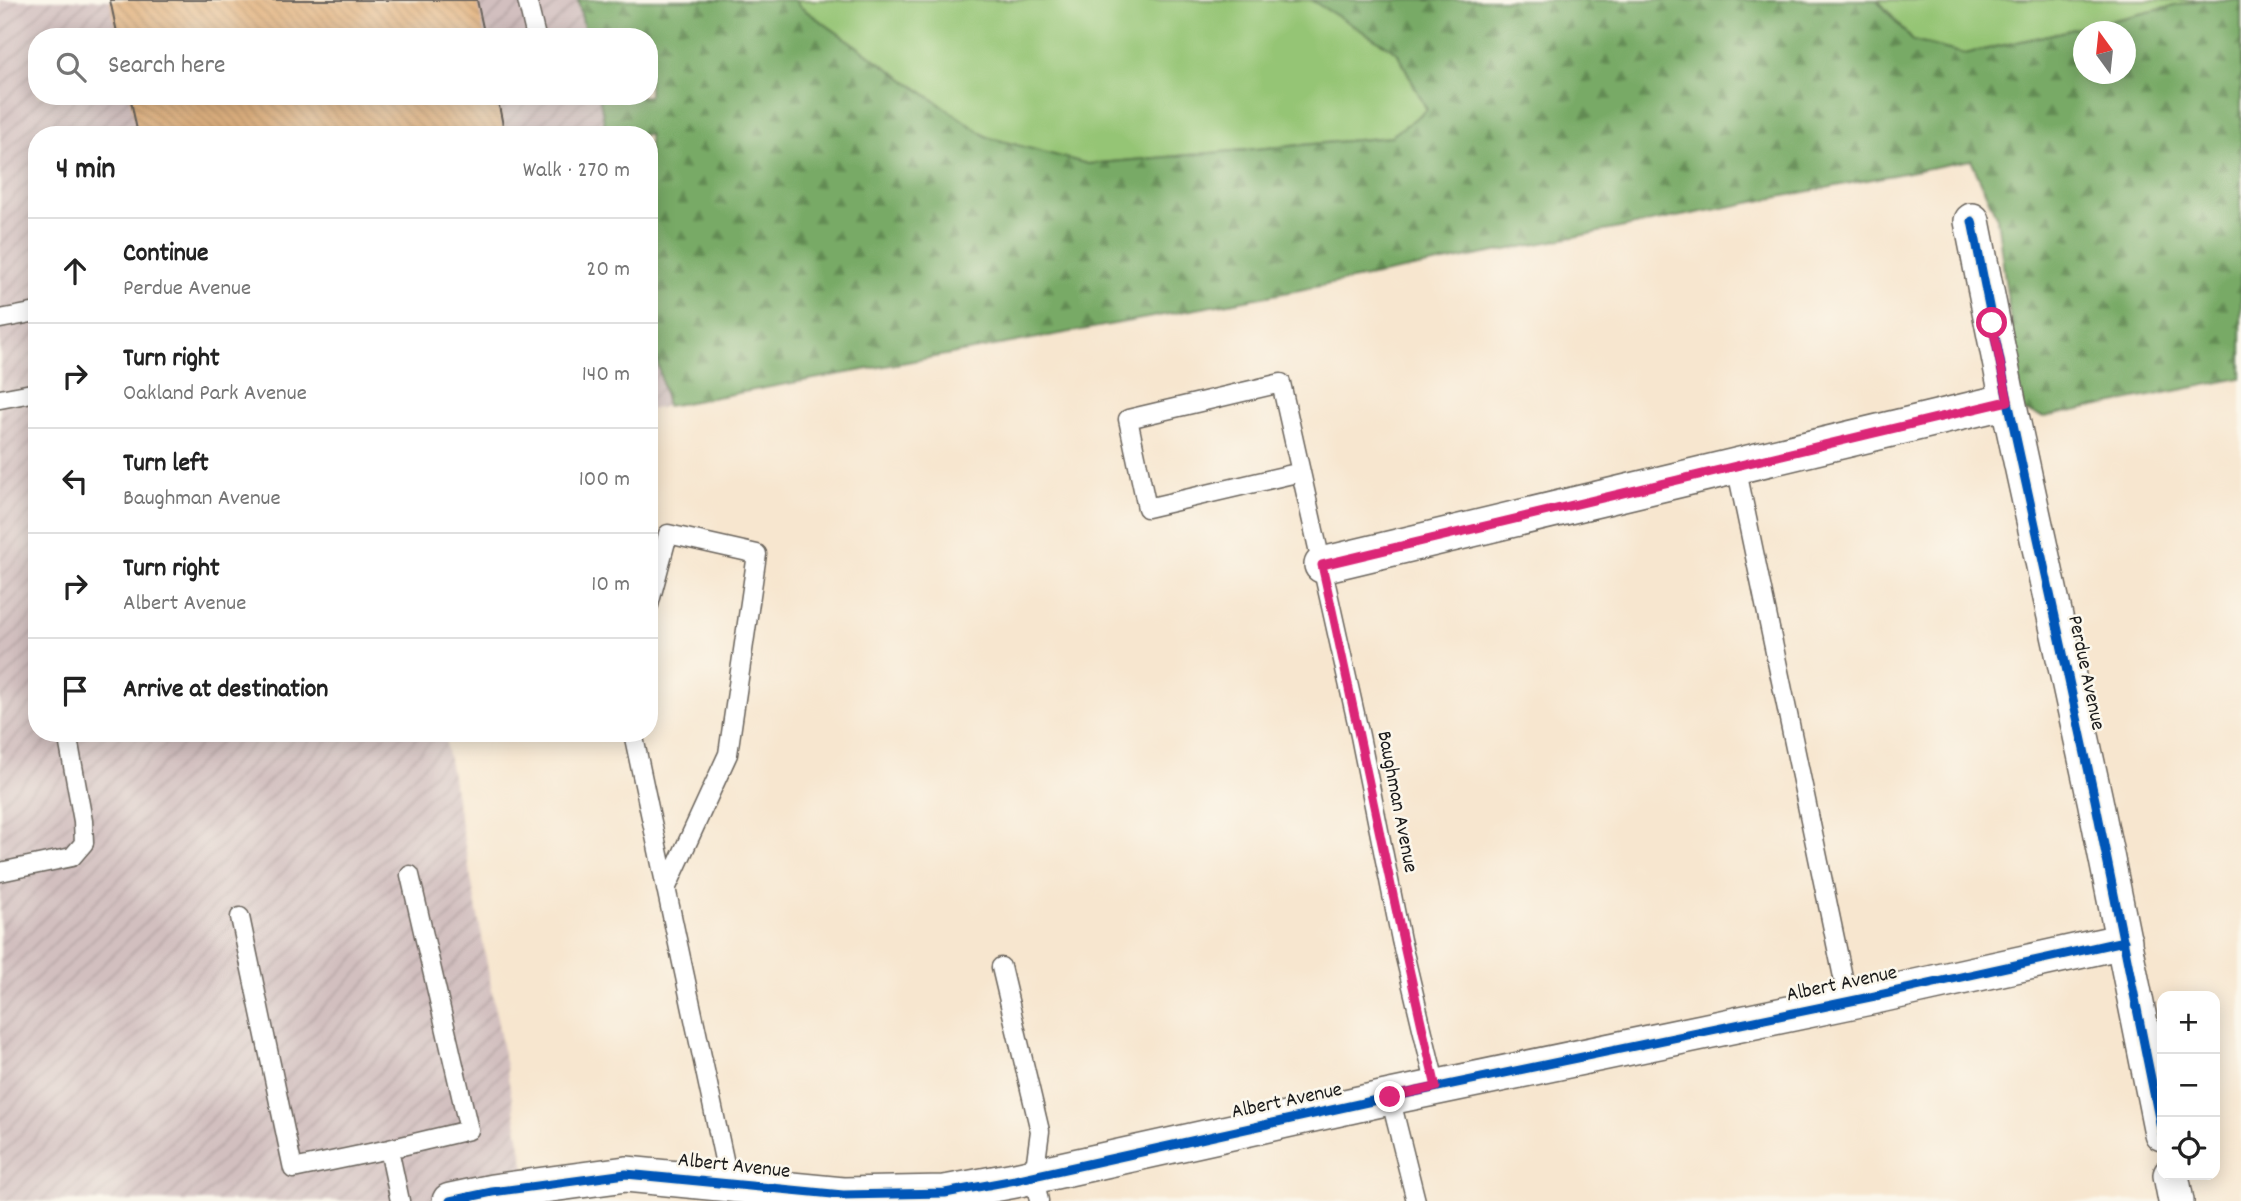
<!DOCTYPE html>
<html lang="en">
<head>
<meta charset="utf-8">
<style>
  body { margin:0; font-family:Dekko,sans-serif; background:#f2f2f2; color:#222 }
  .controls { position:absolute; right:21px; bottom:21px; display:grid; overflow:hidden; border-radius:14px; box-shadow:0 4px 18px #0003 }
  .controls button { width:63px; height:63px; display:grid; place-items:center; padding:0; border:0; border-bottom:2px solid #e0e0e0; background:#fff; color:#222; font:35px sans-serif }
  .compass { position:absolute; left:2073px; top:21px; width:63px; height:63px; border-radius:50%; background:#fff; box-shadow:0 4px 18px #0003; rotate:345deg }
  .stop { position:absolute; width:21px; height:21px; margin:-16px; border:5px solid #db2777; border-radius:50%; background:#fff }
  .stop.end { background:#db2777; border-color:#fff; box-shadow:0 2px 7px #0008 }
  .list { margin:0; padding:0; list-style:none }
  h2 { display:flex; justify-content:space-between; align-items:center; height:91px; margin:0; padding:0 28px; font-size:30px }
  h2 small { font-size:23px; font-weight:400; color:#767676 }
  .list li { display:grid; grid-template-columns:46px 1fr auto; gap:21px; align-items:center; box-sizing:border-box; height:105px; padding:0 28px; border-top:2px solid #e0e0e0 }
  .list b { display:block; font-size:26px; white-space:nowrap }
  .list p { margin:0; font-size:23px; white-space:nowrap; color:#767676 }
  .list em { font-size:23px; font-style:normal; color:#767676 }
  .icon { flex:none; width:38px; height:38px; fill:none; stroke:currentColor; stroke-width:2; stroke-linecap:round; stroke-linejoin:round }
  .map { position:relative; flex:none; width:2241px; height:1201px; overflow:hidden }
  .search { position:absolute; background:#fff; box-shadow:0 4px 18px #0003; left:28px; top:28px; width:630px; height:77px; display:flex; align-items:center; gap:18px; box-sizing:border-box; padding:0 24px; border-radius:28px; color:#767676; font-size:26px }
  .panel { position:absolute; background:#fff; box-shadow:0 4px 18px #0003; left:28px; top:126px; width:630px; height:616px; border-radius:28px }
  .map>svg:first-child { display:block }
  .industrial { fill:url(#industrial-furrows) }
  .grass { fill:#95c574; stroke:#587048; stroke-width:2 }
  .forest { fill:url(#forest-firs); stroke:#4a6341; stroke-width:2; fill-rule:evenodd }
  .building { fill:url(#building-back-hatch) }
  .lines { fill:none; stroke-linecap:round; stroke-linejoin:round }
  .service-casing { stroke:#69635b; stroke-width:21 }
  .minor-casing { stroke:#69635b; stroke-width:38 }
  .service { stroke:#fff; stroke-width:18 }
  .minor { stroke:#fff; stroke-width:35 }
  .cycleway-casing { stroke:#fbf7ec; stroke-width:13 }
  .cycleway { stroke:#0057b8; stroke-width:9 }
  .route { stroke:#db2777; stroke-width:9 }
  .labels { text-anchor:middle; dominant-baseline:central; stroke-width:5; stroke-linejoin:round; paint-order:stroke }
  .street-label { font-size:21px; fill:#1c1c1c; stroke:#fbf7ec }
</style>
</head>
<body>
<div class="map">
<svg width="2241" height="1201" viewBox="0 0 2241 1201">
  <defs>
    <pattern id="industrial-furrows" width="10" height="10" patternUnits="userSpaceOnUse" patternTransform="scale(1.75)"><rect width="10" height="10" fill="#d2bfbf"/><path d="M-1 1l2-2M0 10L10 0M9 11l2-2" fill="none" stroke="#b4a4a4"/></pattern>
    <pattern id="forest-firs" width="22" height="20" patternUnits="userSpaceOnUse" patternTransform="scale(1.75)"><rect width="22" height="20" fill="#78aa66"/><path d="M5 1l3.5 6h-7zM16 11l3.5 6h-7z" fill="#628a53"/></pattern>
    <pattern id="building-back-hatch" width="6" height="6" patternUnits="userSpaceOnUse" patternTransform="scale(1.75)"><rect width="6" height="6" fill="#e2b482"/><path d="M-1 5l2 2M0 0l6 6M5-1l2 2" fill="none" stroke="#c19a70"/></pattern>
  </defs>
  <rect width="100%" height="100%" fill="#fbf7ec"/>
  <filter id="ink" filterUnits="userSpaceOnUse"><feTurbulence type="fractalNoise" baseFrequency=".0143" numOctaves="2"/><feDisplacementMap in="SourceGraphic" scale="14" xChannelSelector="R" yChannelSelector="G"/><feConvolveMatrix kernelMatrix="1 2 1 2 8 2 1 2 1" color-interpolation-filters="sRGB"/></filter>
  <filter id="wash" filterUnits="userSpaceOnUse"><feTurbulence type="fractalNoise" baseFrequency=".00686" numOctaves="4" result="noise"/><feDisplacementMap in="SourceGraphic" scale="28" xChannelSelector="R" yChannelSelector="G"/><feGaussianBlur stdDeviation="1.57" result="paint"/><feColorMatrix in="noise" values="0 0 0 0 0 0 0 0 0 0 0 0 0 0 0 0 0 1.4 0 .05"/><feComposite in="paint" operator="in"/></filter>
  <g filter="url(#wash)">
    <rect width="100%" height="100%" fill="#f7e6cf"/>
    <!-- industrial -->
    <path class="industrial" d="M 0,0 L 578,0 L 586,37 L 37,37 L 37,96 L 599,96 L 607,135 L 37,135 L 37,733 L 444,733 L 531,1201 L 0,1201 Z
      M 649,325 L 667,406 L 649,410 Z"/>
    <!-- grass -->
    <path class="grass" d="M 795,0 L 1311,0 L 1397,52 L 1427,110 L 1390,137 L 1088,164 L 987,137 L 799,6 Z
      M 1878,0 L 2201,0 L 1965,54 L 1913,41 Z"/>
    <!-- forest -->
    <path class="forest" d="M 578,0 L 795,0 L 799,6 L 987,137 L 1088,164 L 1390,137 L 1427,110 L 1397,52 L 1311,0 L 1877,0 L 1913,41 L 1965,54 L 2201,0 L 2241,0 L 2241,378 L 2044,417 L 2022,411 L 1997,218 L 1971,160 L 1284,293 L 667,406 L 649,324 L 649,135 L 607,135 L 599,96 L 649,96 L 649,37 L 586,37 ZM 2084,32 L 2126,32 L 2126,74 L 2084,74 Z"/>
    <g id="blocks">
      <!-- building -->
      <path class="building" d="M 110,0 L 477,0 L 485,37 L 118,37 Z
        M 130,96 L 497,96 L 505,135 L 138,135 Z"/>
    </g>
  </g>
  <g filter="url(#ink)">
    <use href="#blocks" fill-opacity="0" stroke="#69635b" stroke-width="2"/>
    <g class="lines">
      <!-- service casing -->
      <g class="service-casing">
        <path id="service" d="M 527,0 L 536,37
          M 0,319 L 37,312
          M 0,399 L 37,392
          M 1736,466 L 1848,1001
          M 1301,472 L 1147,508 L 1128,419 L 1281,383 L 1360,736 L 1401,940 L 1436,1087
          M 649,605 L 668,534 L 757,554 L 728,754 L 666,889
          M 633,733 L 729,1183
          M 0,872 L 72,857 L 84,843 L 83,821 L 67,733
          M 240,917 L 293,1169 L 389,1149 L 469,1130 L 410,875
          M 1001,967 L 1040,1131 L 1034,1176 L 1039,1201
          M 1390,1097 L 1416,1201
          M 389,1149 L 400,1201"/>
      </g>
      <!-- minor casing -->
      <g class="minor-casing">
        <path id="minor" d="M 1972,221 L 2008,401 L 2095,800 L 2162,1133
          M 1322,565 L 2008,401
          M 2171,1175 L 2176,1201
          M 450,1201 L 492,1192 L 626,1174 L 843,1195 L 945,1193 L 1015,1180 L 1390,1097 L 1875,996 L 2124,941"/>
      </g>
      <!-- service -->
      <use href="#service" class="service"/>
      <!-- minor -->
      <use href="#minor" class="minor"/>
      <!-- cycleway casing -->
      <g class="cycleway-casing">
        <path id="cycleway" d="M 1972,221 L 2008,401 L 2095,800 L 2162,1133
          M 450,1201 L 492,1192 L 626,1174 L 843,1195 L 945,1193 L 1015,1180 L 1390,1097 L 1875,996 L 2124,941"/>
      </g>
      <!-- cycleway -->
      <use href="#cycleway" class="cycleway"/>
    </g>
  </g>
  <g class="lines" filter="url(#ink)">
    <!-- route -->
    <path class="route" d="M 1390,1097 L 1436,1087 C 1395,914 1361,739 1322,565 L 2008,401 L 1992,323"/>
  </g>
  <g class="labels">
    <!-- street labels -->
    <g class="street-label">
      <text transform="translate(2085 673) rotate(78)">Perdue Avenue</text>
      <text transform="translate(1396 802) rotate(79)">Baughman Avenue</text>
      <text transform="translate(1842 985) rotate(-12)">Albert Avenue</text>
      <text transform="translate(1287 1102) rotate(-12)">Albert Avenue</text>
      <text transform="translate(734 1167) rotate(6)">Albert Avenue</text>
    </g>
  </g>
</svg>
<div class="controls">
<button>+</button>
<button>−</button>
<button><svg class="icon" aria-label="locate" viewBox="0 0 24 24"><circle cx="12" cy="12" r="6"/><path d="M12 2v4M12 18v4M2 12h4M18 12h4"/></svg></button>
</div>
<svg class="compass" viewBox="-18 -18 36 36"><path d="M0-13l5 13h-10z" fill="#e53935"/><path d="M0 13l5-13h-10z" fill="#767676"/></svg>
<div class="stop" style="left:1992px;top:323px"></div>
<div class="stop end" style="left:1390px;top:1097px"></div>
<div class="search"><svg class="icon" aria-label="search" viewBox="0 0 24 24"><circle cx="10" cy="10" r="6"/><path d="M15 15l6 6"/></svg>Search here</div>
<section class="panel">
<h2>4 min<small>Walk · 270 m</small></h2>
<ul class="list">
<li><svg class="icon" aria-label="ahead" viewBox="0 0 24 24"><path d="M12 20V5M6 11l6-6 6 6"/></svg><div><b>Continue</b><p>Perdue Avenue</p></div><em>20 m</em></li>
<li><svg class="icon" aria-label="right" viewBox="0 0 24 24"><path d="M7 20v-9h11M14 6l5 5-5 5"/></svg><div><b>Turn right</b><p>Oakland Park Avenue</p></div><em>140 m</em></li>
<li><svg class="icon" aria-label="left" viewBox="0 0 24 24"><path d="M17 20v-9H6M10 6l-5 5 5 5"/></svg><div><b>Turn left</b><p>Baughman Avenue</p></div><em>100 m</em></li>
<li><svg class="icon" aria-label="right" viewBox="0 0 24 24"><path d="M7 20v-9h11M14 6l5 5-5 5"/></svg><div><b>Turn right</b><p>Albert Avenue</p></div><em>10 m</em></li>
<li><svg class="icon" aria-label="arrive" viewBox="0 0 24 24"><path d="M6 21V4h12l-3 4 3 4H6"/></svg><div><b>Arrive at destination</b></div></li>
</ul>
</section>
</div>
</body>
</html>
